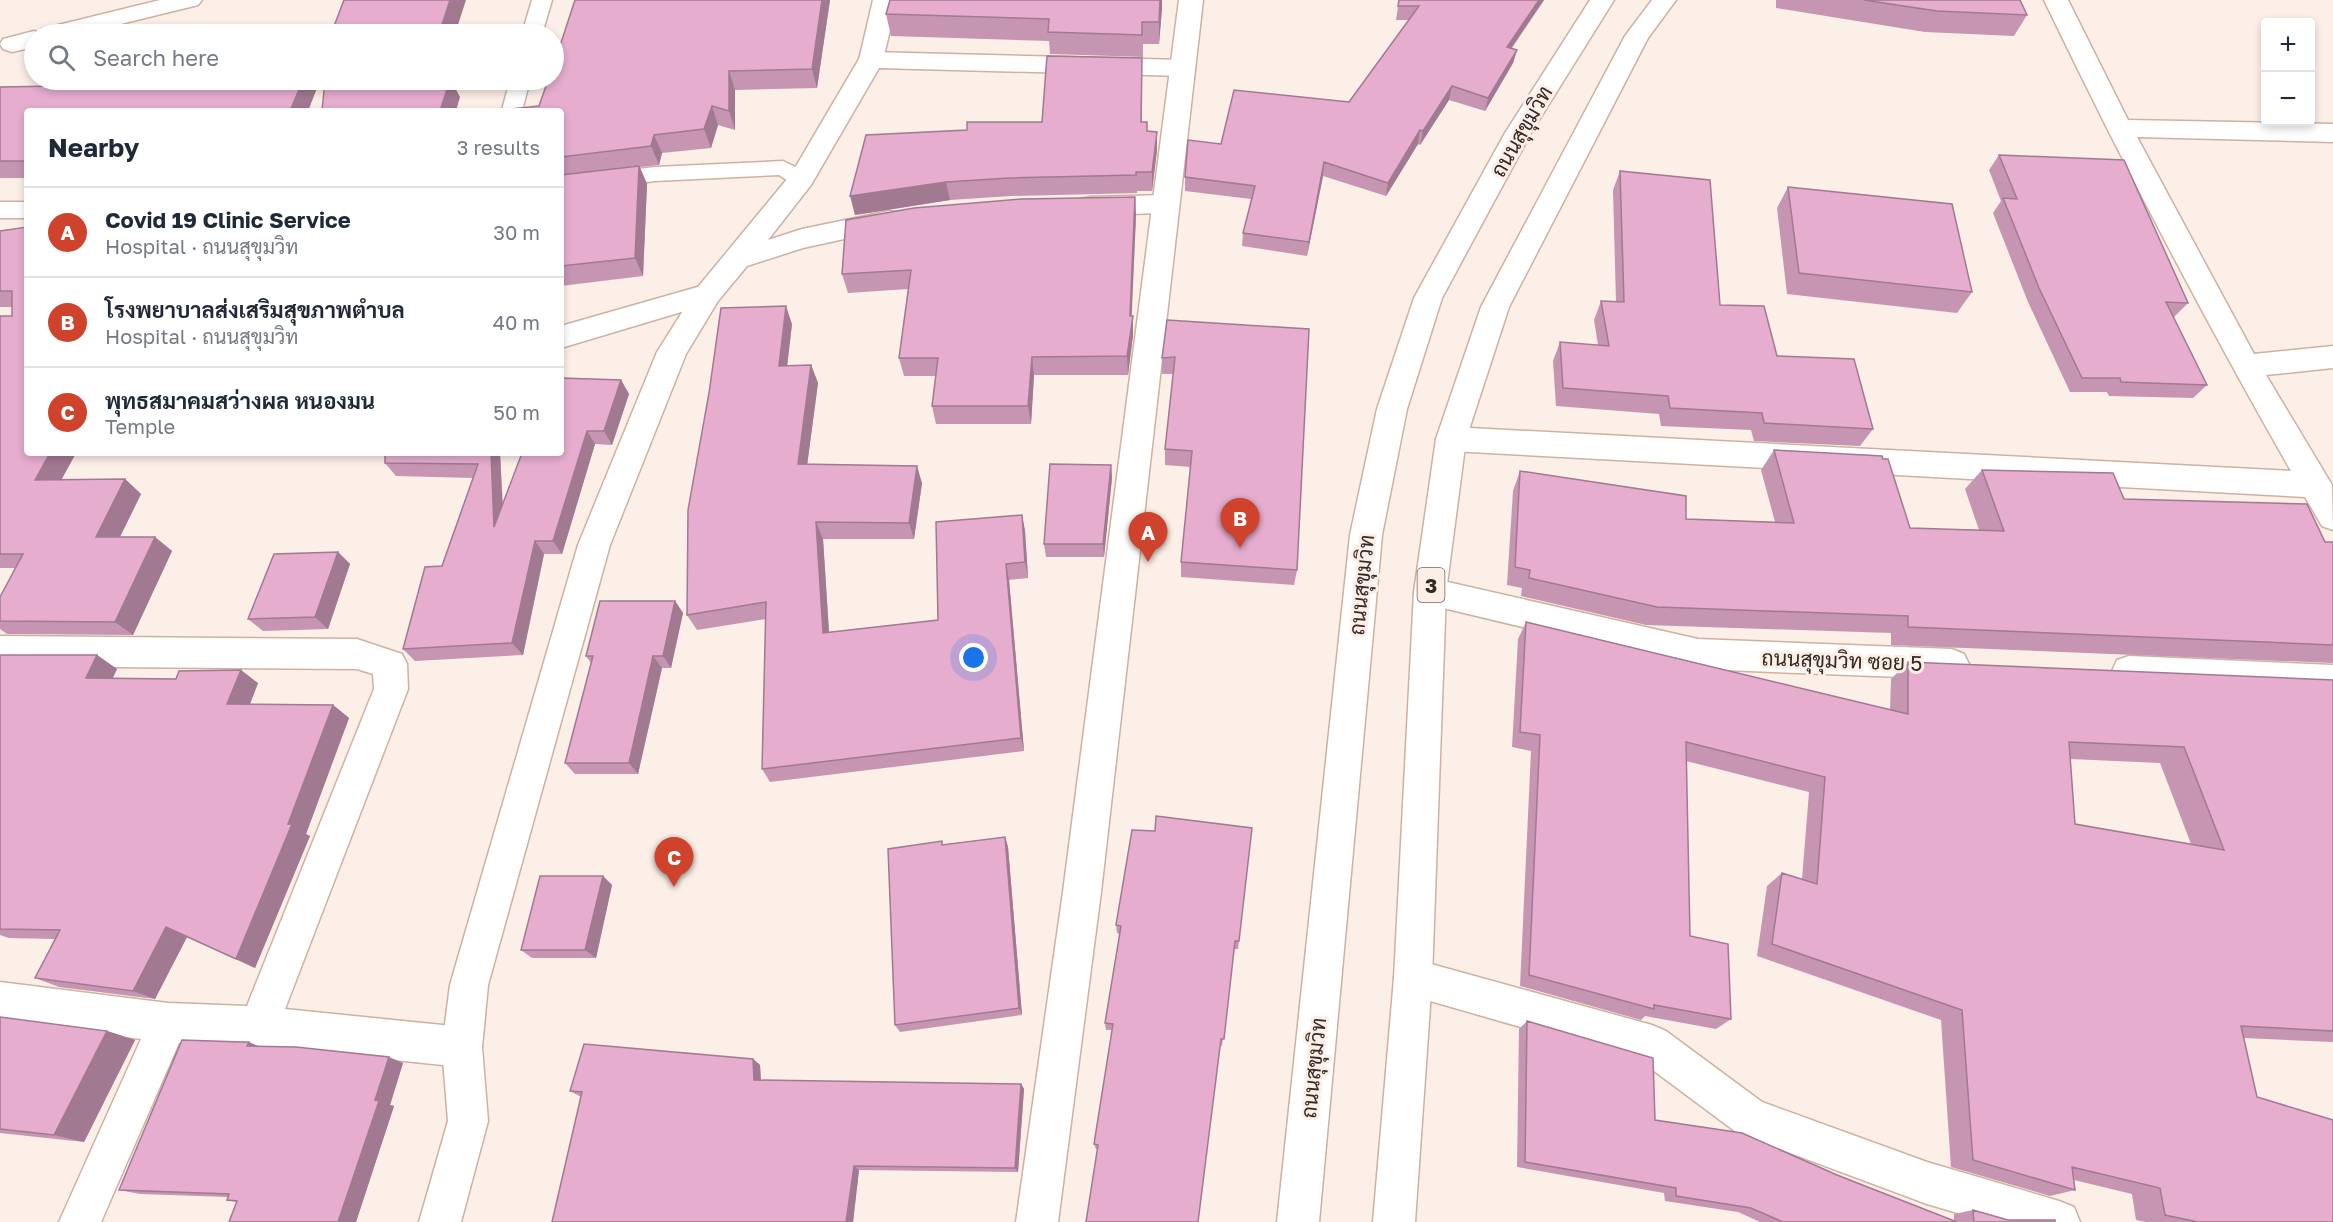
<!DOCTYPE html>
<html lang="en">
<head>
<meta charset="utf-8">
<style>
  body { margin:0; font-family:"Golos Text",Sarabun,sans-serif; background:#f2f2f3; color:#1f2937 }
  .controls { position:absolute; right:18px; top:18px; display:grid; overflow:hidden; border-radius:6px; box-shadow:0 3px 9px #0003 }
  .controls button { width:54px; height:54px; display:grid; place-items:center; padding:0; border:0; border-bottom:2px solid #e0e1e3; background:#fff; color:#1f2937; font:30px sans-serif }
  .you { position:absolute; left:974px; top:658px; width:21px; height:21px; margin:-15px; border:4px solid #fff; border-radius:50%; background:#1a73e8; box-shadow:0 0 0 9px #1a73e833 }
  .badge { display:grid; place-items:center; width:39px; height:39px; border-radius:50%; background:#cf432c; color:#fff; font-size:20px; font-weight:700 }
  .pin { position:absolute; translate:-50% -50px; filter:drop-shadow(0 2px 3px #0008) }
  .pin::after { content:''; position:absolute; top:32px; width:21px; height:18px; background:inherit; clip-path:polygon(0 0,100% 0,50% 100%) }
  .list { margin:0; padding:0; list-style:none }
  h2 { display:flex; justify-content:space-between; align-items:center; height:78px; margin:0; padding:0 24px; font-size:26px }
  h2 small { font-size:20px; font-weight:400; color:#747a83 }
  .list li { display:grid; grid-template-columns:39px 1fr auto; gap:18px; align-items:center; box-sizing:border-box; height:90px; padding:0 24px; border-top:2px solid #e0e1e3 }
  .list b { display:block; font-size:22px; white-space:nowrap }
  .list p { margin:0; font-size:20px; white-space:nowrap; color:#747a83 }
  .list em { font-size:20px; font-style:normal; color:#747a83 }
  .icon { flex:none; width:33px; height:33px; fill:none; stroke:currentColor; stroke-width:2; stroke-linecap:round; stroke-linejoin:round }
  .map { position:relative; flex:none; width:2333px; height:1222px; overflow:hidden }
  .search { position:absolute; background:#fff; box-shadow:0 3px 9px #0003; left:24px; top:24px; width:540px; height:66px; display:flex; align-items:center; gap:15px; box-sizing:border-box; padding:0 21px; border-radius:33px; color:#747a83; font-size:22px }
  .panel { position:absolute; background:#fff; box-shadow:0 3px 9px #0003; left:24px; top:108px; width:540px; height:348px; border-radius:6px }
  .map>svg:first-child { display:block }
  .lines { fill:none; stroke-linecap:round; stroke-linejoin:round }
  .service-casing { stroke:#ceb1a0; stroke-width:3 }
  .minor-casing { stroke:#ceb1a0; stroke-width:3 }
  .tertiary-casing { stroke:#ceb1a0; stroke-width:3 }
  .primary-casing { stroke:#ceb1a0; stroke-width:3 }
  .service { fill:#fff; fill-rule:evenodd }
  .minor { fill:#fff; fill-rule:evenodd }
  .tertiary { fill:#fff; fill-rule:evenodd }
  .primary { fill:#fff; fill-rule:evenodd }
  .wall { fill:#c695b2; fill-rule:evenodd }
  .shaded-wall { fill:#a17991 }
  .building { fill:#e6adcf; stroke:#a17991; stroke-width:1.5; fill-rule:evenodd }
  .labels { text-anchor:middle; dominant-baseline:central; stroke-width:6; stroke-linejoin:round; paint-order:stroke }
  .shield { fill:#fbefe7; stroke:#70645e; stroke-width:1.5 }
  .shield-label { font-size:20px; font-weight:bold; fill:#352923 }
  .street-label { font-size:21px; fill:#352923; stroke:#fbefe7 }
</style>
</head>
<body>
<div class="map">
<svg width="2333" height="1222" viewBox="0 0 2333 1222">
  <rect width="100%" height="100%" fill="#fbefe7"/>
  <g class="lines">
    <!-- service casing -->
    <g class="service-casing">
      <path id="service" d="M 532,0 L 552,0 L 542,34 L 522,34 Z
        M 510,80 L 530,80 L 522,111 L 502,110 Z
        M 783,161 L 810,174 L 813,179 L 810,184 C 797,188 790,182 779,175 L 655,181 L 561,192 L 561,178 L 655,167 Z
        M 0,202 L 27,202 L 27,218 L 0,218 Z"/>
    </g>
    <!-- minor casing -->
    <g class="minor-casing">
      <path id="minor" d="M 160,0 L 202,0 L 198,5 L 80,34 L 34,34 L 34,47 L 12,52 L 3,49 L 0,44 L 3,39 L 34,31 L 40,33 L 42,29 Z
        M 873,0 L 897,0 L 883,60 L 880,66 L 871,68 L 862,66 L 859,60 Z
        M 1179,0 L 1203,0 L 1101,892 L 1058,1222 L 1016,1222 L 1063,892 Z
        M 2044,0 L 2068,0 L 2128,120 L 2333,124 L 2333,142 L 2137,137 L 2254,354 L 2333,346 L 2333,368 L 2266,375 L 2332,485 L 2333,530 L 2322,526 L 2305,497 L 1451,451 L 1440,447 L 1436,439 L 1440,431 L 1451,427 L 2291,471 C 2203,317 2121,160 2044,0 Z
        M 708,284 L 718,287 L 722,294 L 718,301 L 561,348 L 561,326 Z
        M 1430,578 L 1698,639 L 1952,649 L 1964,654 L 1969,664 L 1964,674 L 1952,679 L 1698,669 L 1418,602 L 1414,592 L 1418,582 Z
        M 0,636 L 357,639 L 402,654 L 407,664 L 408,689 L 285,1009 L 462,1027 L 476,1033 L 482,1047 L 476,1061 L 462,1067 L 259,1046 L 179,1043 L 101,1222 L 59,1222 L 141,1039 L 0,1020 L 0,982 L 168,1003 L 247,1006 L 374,689 L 373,674 L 357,669 L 0,666 Z
        M 2129,656 L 2333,665 L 2333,695 L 2129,686 L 2117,682 L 2112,671 L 2117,660 Z
        M 1413,959 L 1652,1025 L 1666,1031 L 1762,1102 L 1927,1162 L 2059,1201 L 2074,1207 L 2080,1222 L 1988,1222 L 1927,1204 L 1750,1138 L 1736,1132 L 1642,1062 L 1399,992 L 1394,978 L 1399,964 Z"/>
    </g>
    <!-- tertiary casing -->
    <g class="tertiary-casing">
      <path id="tertiary" d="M 871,52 L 1183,60 L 1192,62 L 1195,68 L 1192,74 L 1183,76 L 879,68 L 811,185 L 768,240 L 802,229 L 889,211 L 899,213 L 903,220 L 899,227 L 803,248 L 747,266 L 718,301 L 686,354 L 610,545 L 488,985 L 482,1047 L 488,1121 L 461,1222 L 419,1222 L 448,1121 L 442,1047 L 450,985 L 578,545 L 657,352 L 698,287 L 792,173 L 862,54 Z
        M 1166,195 L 1175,197 L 1179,204 L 1175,211 L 1166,213 L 1090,215 L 1081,213 L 1077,206 L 1081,199 L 1090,197 Z"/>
    </g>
    <!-- primary casing -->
    <g class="primary-casing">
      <path id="primary" d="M 1590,0 L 1614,0 L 1531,133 L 1442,298 L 1407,409 L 1382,535 L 1319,1222 L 1277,1222 L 1350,535 L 1377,409 L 1414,298 L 1505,133 Z
        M 1652,0 L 1676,0 L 1648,38 L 1509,307 L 1466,439 L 1446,592 L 1432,978 L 1415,1222 L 1373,1222 L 1394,978 L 1414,592 L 1436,439 L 1481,307 L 1625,36 Z"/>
    </g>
    <!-- service -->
    <use href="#service" class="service"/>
    <!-- minor -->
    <use href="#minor" class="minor"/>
    <!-- tertiary -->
    <use href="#tertiary" class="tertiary"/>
    <!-- primary -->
    <use href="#primary" class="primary"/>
  </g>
  <!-- wall -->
  <path class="wall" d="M 830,0 L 817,88 L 735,90 L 735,130 L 718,125 L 711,148 L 662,153 L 659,165 L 640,167 L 647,184 L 643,276 L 561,286 L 561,111 L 539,106 Z
    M 1399,0 L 1544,0 L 1512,48 L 1517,50 L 1513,63 L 1485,111 L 1449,100 L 1420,145 L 1418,144 L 1386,196 L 1323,176 L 1307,256 L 1242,246 L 1243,233 L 1251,199 L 1185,191 L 1185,177 L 1221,144 L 1349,102 L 1409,20 L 1396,20 Z
    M 1776,0 L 2020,0 L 2027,15 L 2014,36 L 1925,32 L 1776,8 Z
    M 1162,8 L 1159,44 L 1143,44 L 1143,57 L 1050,54 L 1049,41 L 891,36 L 886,14 Z
    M 1142,77 L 1142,122 L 1148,131 L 1157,150 L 1152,191 L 1137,191 L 1137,193 L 1011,196 L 950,200 L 855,215 L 967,130 L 1042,122 Z
    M 173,80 L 320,80 L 308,111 L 27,111 L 27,178 L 0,178 L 0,87 L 170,84 Z
    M 1999,155 L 2188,303 L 2174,317 L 2173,317 L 2207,385 L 2193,398 L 2109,396 L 2107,392 L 2070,392 L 2028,302 L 1993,213 L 2001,201 L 1989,170 Z
    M 1620,171 L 1720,305 L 1777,356 L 1873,429 L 1860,446 L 1754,441 L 1751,430 L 1661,426 L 1659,414 L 1556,406 L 1553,361 L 1560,342 L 1598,345 L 1594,320 L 1601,301 L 1616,302 L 1613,190 Z
    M 1788,187 L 1972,292 L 1957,313 L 1787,294 L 1777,208 Z
    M 1135,197 L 1136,216 L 1131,316 L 1133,316 L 1133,335 L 1128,375 L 1034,375 L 1031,424 L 936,424 L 932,406 L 936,376 L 904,376 L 899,358 L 908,289 L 848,293 L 842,274 Z
    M 27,227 L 27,453 L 76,453 L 61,480 L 125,479 L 141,494 L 120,537 L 155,537 L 172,551 L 133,635 L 7,634 L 0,629 L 0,597 L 15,568 L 0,568 L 0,316 L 12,316 L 12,307 L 0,307 L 0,231 Z
    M 1167,320 L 1297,570 L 1294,585 L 1181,577 L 1181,562 L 1191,467 L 1165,465 L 1165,449 L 1173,374 L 1162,374 L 1162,358 Z
    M 792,324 L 787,366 L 811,365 L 818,383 L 807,465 L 922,483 L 914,539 L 823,539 L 829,632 L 938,620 L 1022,515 L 1025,531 L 1028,578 L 1009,580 L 1024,751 L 770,782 L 762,769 L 766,619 L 697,630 L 687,615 Z
    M 621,380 L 629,394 L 612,445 L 595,444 L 562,554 L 544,554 L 523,655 L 415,661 L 403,649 L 442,566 L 473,478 L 396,476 L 385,463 L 385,453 L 500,453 L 503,506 Z
    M 1774,450 L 1910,528 L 1979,530 L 1965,489 L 1982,470 L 2124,499 L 2325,542 L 2333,542 L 2333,663 L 1891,645 L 1891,633 L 1646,625 L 1521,596 L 1522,588 L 1507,585 L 1513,491 L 1520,471 L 1686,519 L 1775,522 L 1761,470 Z
    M 1111,465 L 1112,478 L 1104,557 L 1046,557 L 1044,544 Z
    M 338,552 L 350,564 L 328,629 L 263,631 L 248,619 Z
    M 675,601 L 683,613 L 671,668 L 662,668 L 638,774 L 575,774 L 565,763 L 591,663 L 586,656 Z
    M 1526,622 L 1890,710 L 1891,679 L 1908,662 L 2333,680 L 2333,1042 L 2244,1038 L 2257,1097 L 2333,1222 L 2146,1222 L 2136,1220 L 2132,1194 L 2074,1180 L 2075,1190 L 2050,1196 L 1951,1167 L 1941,1020 L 1757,956 L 1767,886 L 1782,873 L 1802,879 L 1809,792 L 1686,761 L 1690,936 L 1731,1019 L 1716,1029 L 1645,1016 L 1641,1020 L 1520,986 L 1531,751 L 1512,747 L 1518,639 ZM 2070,759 L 2160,763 L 2191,844 L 2075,824 Z
    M 0,655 L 97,655 L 117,669 L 113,678 L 258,683 L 250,704 L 333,705 L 349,718 L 306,834 L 310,836 L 255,968 L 187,937 L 155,999 L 59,987 L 35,978 L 55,939 L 9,938 L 0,935 Z
    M 1005,837 L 1008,847 L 1022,1015 L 900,1032 L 895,1025 Z
    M 603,876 L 612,885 L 596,958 L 532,958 L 521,950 Z
    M 1116,925 L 1239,941 L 1238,949 L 1234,949 L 1222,1046 L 1220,1045 L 1097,1149 L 1096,1149 L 1094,1144 L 1112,1030 L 1106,1030 L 1105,1023 L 1120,934 L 1117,933 Z
    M 0,1017 L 107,1031 L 135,1040 L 84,1142 L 0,1133 Z
    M 1527,1021 L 1655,1120 L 1837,1175 L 1954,1221 L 1954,1214 L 1973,1210 L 2008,1220 L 2055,1222 L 1760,1222 L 1738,1212 L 1665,1201 L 1664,1193 L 1517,1167 L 1519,1029 Z
    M 258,1046 L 403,1063 L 390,1105 L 394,1106 L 356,1222 L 229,1222 L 237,1202 L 227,1200 L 228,1197 L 140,1194 L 119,1190 Z
    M 753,1059 L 760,1065 L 761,1080 L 1021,1084 L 1024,1089 L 1018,1172 L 859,1170 L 853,1222 L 552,1222 L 581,1097 L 570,1091 Z"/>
  <!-- shaded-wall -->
  <path class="shaded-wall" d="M 450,0 L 466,0 L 455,34 L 439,34 Z
    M 822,0 L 830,0 L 817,88 L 812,69 Z
    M 1160,0 L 1162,0 L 1162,8 L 1159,44 L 1159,22 Z
    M 1539,0 L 1544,0 L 1503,60 L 1507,47 Z
    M 1517,50 L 1513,63 L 1485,111 L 1488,98 Z
    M 729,71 L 735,90 L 735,130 L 729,111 Z
    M 303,80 L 320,80 L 308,111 L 290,111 Z
    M 450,80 L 451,80 L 460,97 L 456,111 L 440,111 Z
    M 1452,86 L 1449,100 L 1420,145 L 1423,131 Z
    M 712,106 L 718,125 L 711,148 L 704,129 Z
    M 1420,130 L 1418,144 L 1386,196 L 1388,183 Z
    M 1157,132 L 1157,150 L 1152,191 L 1152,172 Z
    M 654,135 L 662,153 L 659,165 L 651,146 Z
    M 1324,162 L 1323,176 L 1307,256 L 1309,242 Z
    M 639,166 L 647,184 L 643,276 L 635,258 Z
    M 946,182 L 950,200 L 855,215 L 850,196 Z
    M 1135,197 L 1136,216 L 1131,332 L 1133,316 L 1133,335 L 1128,375 L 1127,356 Z
    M 786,306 L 792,324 L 785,384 L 779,366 Z
    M 1032,357 L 1034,375 L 1031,424 L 1028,406 Z
    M 811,365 L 818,383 L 805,481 L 798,464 Z
    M 621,380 L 629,394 L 612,445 L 604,431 Z
    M 587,431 L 595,444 L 562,554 L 553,541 Z
    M 50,453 L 76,453 L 53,495 L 35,480 Z
    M 491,453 L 500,453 L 504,540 L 494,527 Z
    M 1111,465 L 1112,478 L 1104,557 L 1103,544 Z
    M 917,466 L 922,483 L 914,539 L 909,523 Z
    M 125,479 L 141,494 L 113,551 L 96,537 Z
    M 1022,515 L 1025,531 L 1028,578 L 1025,562 Z
    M 816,522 L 823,539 L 830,648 L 823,633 Z
    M 155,537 L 172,551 L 133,635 L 115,622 Z
    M 535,541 L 544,554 L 523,655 L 512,643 Z
    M 338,552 L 350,564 L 328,629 L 315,617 Z
    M 1006,564 L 1009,580 L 1024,751 L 1021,738 Z
    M 675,601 L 683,613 L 671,668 L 663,656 Z
    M 97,655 L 117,669 L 106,691 L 86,678 Z
    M 653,656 L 662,668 L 638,774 L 629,763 Z
    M 241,670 L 258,683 L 245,717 L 227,704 Z
    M 333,705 L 349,718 L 306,834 L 310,836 L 255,968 L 236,959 Z
    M 1005,837 L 1008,847 L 1022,1015 L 1019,1008 Z
    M 603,876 L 612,885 L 596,958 L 585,950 Z
    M 166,927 L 187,937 L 155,999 L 133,991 Z
    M 107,1031 L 135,1040 L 84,1142 L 54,1135 Z
    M 249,1042 L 265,1049 L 247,1046 Z
    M 389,1057 L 403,1063 L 390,1105 L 394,1106 L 356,1222 L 338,1222 L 375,1100 Z
    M 753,1059 L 760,1065 L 761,1085 L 754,1080 Z
    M 1021,1084 L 1024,1089 L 1018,1172 L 1015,1168 Z
    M 854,1166 L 859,1170 L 853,1222 L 846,1222 Z"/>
  <!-- building -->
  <path class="building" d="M 344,0 L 450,0 L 439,34 L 331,34 Z
    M 575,0 L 822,0 L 812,69 L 729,71 L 729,111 L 712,106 L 704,129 L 654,135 L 651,146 L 561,157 L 561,111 L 490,111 L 539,106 L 548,80 L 554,80 L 554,64 Z
    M 890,0 L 1160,0 L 1159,22 L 1142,22 L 1142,35 L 1048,32 L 1049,19 L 886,14 Z
    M 1399,0 L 1539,0 L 1507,47 L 1517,50 L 1488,98 L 1452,86 L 1423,131 L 1420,130 L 1388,183 L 1324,162 L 1309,242 L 1243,233 L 1255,186 L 1185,177 L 1188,140 L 1221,144 L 1234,90 L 1349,102 L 1419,6 L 1398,6 Z
    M 1864,0 L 2020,0 L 2027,15 L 1937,11 Z
    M 202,33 L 321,34 L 201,34 Z
    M 1047,56 L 1142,58 L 1141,122 L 1147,122 L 1147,131 L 1157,132 L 1152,172 L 1136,172 L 1136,175 L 1009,178 L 946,182 L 850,196 L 866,135 L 967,130 L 967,122 L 1042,122 Z
    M 173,80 L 303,80 L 290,111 L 27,111 L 27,161 L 0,161 L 0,87 L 170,84 Z
    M 325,80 L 450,80 L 440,111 L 322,111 Z
    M 1999,155 L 2124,160 L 2188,303 L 2166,302 L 2207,385 L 2121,382 L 2120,378 L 2082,378 L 2039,288 L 2003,198 L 2017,199 Z
    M 639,166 L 635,258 L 561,266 L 561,175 Z
    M 1620,171 L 1710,180 L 1720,305 L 1764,306 L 1777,356 L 1854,359 L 1873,429 L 1764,423 L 1762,413 L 1670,408 L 1668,396 L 1563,388 L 1560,342 L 1609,346 L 1601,301 L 1624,302 Z
    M 1788,187 L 1952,204 L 1972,292 L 1799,273 Z
    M 1135,197 L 1130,316 L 1133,316 L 1127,356 L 1032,357 L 1028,406 L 932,406 L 938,358 L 899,358 L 911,270 L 842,274 L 846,220 L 914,208 L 1022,199 Z
    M 27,227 L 27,453 L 50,453 L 35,480 L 125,479 L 96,537 L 155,537 L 115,622 L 0,621 L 0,597 L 23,554 L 0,554 L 0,316 L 12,316 L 12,291 L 0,291 L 0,231 Z
    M 786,306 L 779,366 L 811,365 L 798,464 L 917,466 L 909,523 L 816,522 L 823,633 L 938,620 L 936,522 L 1022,515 L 1025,562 L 1006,564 L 1021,738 L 762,769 L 766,602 L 687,615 L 688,510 L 709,393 L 721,308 Z
    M 1167,320 L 1309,329 L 1297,570 L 1181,562 L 1192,451 L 1165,449 L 1175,357 L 1162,358 Z
    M 561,378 L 621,380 L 604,431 L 587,431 L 553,541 L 535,541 L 512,643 L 403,649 L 425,567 L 442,566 L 478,464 L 385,463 L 385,453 L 491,453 L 494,527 L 522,453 L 561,453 Z
    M 1774,450 L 1882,456 L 1883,459 L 1888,459 L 1910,528 L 2004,531 L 1982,470 L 2113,473 L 2124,499 L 2307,504 L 2325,542 L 2333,542 L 2333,645 L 1908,627 L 1908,616 L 1657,607 L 1529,578 L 1530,570 L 1515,567 L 1520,471 L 1686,496 L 1686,519 L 1794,523 Z
    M 1050,464 L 1111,465 L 1103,544 L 1044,544 Z
    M 338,552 L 315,617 L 248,619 L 274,554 Z
    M 600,601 L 675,601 L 663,656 L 653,656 L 629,763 L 565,763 L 593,656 L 586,656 Z
    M 1526,622 L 1908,714 L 1908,662 L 2333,680 L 2333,1031 L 2241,1026 L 2257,1097 L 2333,1120 L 2333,1222 L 2198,1222 L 2165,1215 L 2160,1188 L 2072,1167 L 2075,1190 L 1973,1160 L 1962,1010 L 1772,944 L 1782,873 L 1817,884 L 1825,777 L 1686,742 L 1690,936 L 1728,944 L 1731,1019 L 1654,1005 L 1654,1009 L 1529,975 L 1540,735 L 1520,732 ZM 2069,742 L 2184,747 L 2224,850 L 2075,824 Z
    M 0,655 L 97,655 L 86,678 L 176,679 L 179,671 L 241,670 L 227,704 L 333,705 L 288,824 L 292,824 L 236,959 L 166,927 L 133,991 L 35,978 L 60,930 L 0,929 Z
    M 1156,816 L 1252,828 L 1239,941 L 1235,941 L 1224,1039 L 1221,1039 L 1198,1222 L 1086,1222 L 1098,1145 L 1094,1144 L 1113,1024 L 1105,1023 L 1121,926 L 1116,925 L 1132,830 L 1155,831 Z
    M 1005,837 L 1019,1008 L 895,1025 L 888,849 L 942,841 L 942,845 Z
    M 540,876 L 603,876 L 585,950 L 521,950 Z
    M 0,1017 L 107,1031 L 54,1135 L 0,1129 Z
    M 1527,1021 L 1653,1058 L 1655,1120 L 1742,1133 L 1837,1175 L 1957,1222 L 1783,1222 L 1751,1208 L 1676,1196 L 1676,1188 L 1525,1162 Z
    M 182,1040 L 242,1042 L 249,1042 L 247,1046 L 296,1047 L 389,1057 L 375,1100 L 379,1101 L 338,1222 L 229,1222 L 237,1201 L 227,1200 L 229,1194 L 119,1190 Z
    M 584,1044 L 753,1059 L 754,1080 L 1021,1084 L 1015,1168 L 854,1166 L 846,1222 L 552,1222 L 582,1092 L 570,1091 Z
    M 1973,1210 L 2008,1220 L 2055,1220 L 2055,1222 L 1974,1222 Z"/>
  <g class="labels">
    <!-- shield labels -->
    <rect class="shield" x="1417.5" y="568" width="27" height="34" rx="4.5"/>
    <g class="shield-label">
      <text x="1431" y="585">3</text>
    </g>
    <!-- street labels -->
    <g class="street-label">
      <text transform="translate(1521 131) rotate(-60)">ถนนสุขุมวิท</text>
      <text transform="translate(1361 585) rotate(-84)">ถนนสุขุมวิท</text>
      <text transform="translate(1842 660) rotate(2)">ถนนสุขุมวิท ซอย 5</text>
      <text transform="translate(1313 1068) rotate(-84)">ถนนสุขุมวิท</text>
    </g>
  </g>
</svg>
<div class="controls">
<button>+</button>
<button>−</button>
</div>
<div class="you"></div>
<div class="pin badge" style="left:1148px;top:562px">A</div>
<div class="pin badge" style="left:1240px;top:548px">B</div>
<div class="pin badge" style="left:674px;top:887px">C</div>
<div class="search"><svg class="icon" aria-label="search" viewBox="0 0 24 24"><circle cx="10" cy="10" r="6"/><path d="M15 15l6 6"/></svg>Search here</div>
<section class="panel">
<h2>Nearby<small>3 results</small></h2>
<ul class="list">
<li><span class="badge">A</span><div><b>Covid 19 Clinic Service</b><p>Hospital · ถนนสุขุมวิท</p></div><em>30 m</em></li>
<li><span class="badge">B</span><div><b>โรงพยาบาลส่งเสริมสุขภาพตำบล</b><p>Hospital · ถนนสุขุมวิท</p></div><em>40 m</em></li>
<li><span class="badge">C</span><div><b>พุทธสมาคมสว่างผล หนองมน</b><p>Temple</p></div><em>50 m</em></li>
</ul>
</section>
</div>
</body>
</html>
